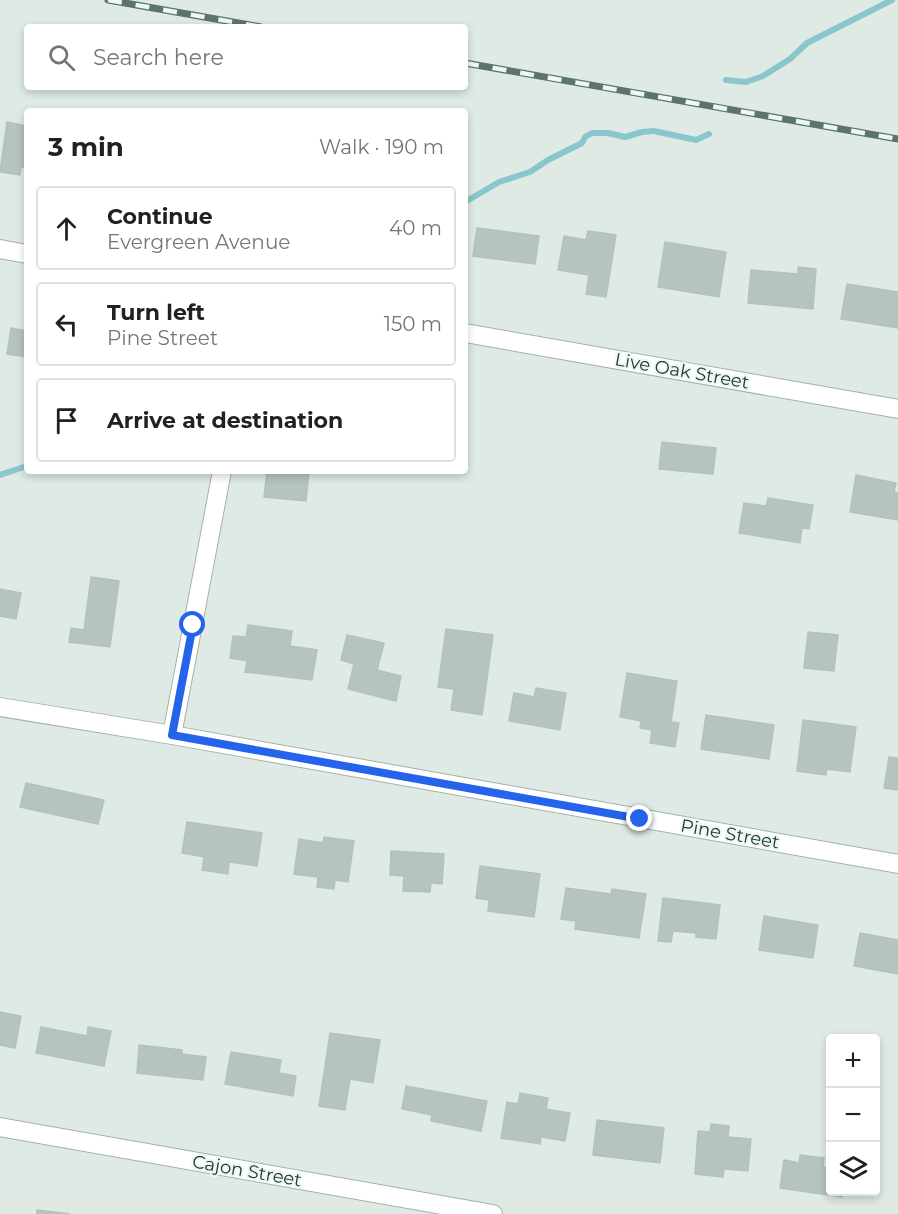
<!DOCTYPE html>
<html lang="en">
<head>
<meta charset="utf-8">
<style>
  body { margin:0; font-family:Montserrat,sans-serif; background:#f6f6f6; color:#202124 }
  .controls { position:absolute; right:18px; bottom:18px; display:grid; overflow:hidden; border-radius:6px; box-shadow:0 3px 9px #0003 }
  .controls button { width:54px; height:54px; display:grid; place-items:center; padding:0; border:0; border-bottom:2px solid #e0e0e0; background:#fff; color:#202124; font:30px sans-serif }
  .stop { position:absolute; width:18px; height:18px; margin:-14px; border:4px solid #2563eb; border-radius:50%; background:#fff }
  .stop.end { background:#2563eb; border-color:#fff; box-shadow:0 2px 6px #0008 }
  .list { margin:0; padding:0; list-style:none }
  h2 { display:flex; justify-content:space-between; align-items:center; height:78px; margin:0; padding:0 24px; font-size:26px }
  h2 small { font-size:20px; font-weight:400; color:#757577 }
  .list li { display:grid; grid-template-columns:39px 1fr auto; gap:18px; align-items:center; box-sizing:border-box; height:84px; margin:0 12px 12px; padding:0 12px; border:2px solid #e0e0e0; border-radius:6px }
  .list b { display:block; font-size:22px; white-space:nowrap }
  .list p { margin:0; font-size:20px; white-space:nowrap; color:#757577 }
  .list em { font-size:20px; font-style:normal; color:#757577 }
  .icon { flex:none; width:33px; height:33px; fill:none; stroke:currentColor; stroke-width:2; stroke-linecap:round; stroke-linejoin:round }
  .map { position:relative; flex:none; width:898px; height:1214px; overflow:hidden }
  .search { position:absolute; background:#fff; box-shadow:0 3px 9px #0003; left:24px; top:24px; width:444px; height:66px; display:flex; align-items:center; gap:15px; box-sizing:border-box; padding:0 21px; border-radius:6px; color:#757577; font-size:22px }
  .panel { position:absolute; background:#fff; box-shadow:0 3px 9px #0003; left:24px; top:108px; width:444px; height:366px; border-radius:6px }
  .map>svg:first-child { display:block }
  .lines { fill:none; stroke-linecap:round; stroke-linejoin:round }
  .stream { stroke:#89c7cd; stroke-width:6 }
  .building { fill:#b5c4bd; stroke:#b2c3bb; stroke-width:1.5 }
  .minor-casing { stroke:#a2b1ab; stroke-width:20 }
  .minor { stroke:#fff; stroke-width:18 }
  .rail-casing { stroke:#5b756c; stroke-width:7 }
  .rail { stroke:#eff7f3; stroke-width:4.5; stroke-dasharray:14; stroke-linecap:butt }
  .route { stroke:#2563eb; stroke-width:8 }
  .labels { text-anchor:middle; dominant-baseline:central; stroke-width:4.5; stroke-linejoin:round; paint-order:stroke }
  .street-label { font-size:18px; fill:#213931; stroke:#eff7f3 }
</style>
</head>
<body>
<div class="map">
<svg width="898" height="1214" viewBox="0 0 898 1214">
  <rect width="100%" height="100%" fill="#dfeae4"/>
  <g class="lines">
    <!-- stream -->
    <path class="stream" d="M 726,80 L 746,82 L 763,76 L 790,59 L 807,43 L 892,0
      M 465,202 L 499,182 L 530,172 L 548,160 L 582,143 L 585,137 L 592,133 L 608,133 L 625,137 L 642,132 L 654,131 L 696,140 L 709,134
      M 0,475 L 27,466"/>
  </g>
  <!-- building -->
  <path class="building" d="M 7,122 L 27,126 L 27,168 L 21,167 L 20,175 L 0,172 Z
    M 477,228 L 539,236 L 535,264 L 473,256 Z
    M 588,231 L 616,235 L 606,297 L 586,294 L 589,275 L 558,270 L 564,236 L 586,240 Z
    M 665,242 L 726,252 L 719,297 L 658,287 Z
    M 798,267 L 816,269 L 813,309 L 748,303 L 751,270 L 798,274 Z
    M 847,284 L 898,292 L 898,328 L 841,319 Z
    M 11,328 L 27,331 L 27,357 L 7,354 Z
    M 662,442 L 716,448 L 713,474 L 659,469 Z
    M 267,471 L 309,471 L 306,501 L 264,497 Z
    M 856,475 L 896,483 L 894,492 L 898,493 L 898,520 L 850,512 Z
    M 768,498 L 813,505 L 809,529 L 802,528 L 800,543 L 739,533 L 744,503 L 766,506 Z
    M 91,577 L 119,581 L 110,647 L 69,642 L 71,628 L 84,630 Z
    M 0,589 L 21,593 L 16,619 L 0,616 Z
    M 248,625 L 292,631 L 290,646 L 317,650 L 312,680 L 245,672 L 247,661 L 230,658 L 233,636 L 246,637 Z
    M 446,629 L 493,635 L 482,715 L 451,710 L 454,689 L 438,687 Z
    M 808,632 L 838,635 L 834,671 L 804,668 Z
    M 347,635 L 384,643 L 377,670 L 401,676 L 396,701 L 348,689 L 354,664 L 341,660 Z
    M 627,673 L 677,681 L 671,722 L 679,723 L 675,747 L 650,743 L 652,730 L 640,728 L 641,721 L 620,717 Z
    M 536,688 L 566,693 L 560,730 L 509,721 L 514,693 L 534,697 Z
    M 706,715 L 774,725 L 769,759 L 701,749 Z
    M 803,720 L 856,727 L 850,772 L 827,769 L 826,775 L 797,771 Z
    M 889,757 L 898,758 L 898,790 L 884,788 Z
    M 26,783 L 104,800 L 98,824 L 20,807 Z
    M 187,822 L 262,833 L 257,866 L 229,862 L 228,874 L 202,870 L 204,857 L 182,853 Z
    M 324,837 L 354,841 L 348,882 L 335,880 L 334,889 L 317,887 L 318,877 L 294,874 L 299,839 L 323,843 Z
    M 391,851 L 444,854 L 442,884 L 431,883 L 430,892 L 403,891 L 404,876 L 390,875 Z
    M 480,866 L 540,874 L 534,917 L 488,911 L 489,900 L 476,898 Z
    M 566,888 L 611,894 L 612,889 L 646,894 L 639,938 L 575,929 L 576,921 L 561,919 Z
    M 663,898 L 720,905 L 716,939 L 696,937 L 696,933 L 673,931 L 671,942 L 658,941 Z
    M 764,916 L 818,925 L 813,958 L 759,950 Z
    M 860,933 L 898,940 L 898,974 L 854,966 Z
    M 0,1012 L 21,1016 L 15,1048 L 0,1045 Z
    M 41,1027 L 87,1036 L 88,1027 L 111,1031 L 104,1066 L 36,1053 Z
    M 330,1033 L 380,1040 L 373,1083 L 350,1079 L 345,1110 L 319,1106 Z
    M 139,1045 L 182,1050 L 182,1054 L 206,1057 L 203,1080 L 137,1073 Z
    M 231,1052 L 281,1060 L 279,1073 L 296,1076 L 293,1096 L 225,1084 Z
    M 406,1086 L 487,1101 L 481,1131 L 431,1121 L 432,1115 L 402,1109 Z
    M 520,1093 L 548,1098 L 546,1109 L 570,1113 L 565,1141 L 541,1137 L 540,1144 L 501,1138 L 507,1102 L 518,1104 Z
    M 597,1120 L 664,1128 L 660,1163 L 593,1155 Z
    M 711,1124 L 729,1126 L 728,1137 L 751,1139 L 748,1171 L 724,1169 L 723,1177 L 695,1174 L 698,1131 L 710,1132 Z
    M 800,1155 L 824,1158 L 823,1167 L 830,1168 L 830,1192 L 843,1192 L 842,1197 L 780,1188 L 784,1160 L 799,1163 Z
    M 37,1210 L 70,1214 L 37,1214 Z"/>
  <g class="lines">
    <!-- minor casing -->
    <g class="minor-casing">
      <path id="minor" d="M 0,249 L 27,254
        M 465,333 L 898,409
        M 0,707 L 172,735 L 898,864
        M 172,735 L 222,471
        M 0,1127 L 493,1214"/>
    </g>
    <!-- minor -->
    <use href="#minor" class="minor"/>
    <!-- rail casing -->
    <g class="rail-casing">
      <path id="rail" d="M 108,0 L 261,27
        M 465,63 L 898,139"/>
    </g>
    <!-- rail -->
    <use href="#rail" class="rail"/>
  </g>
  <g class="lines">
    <!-- route -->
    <path class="route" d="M 193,625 L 172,735 L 640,819"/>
  </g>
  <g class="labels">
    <!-- street labels -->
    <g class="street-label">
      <text transform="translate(682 371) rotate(10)">Live Oak Street</text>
      <text transform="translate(730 834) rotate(10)">Pine Street</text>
      <text transform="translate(247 1171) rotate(10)">Cajon Street</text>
    </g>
  </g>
</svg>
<div class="controls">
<button>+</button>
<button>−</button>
<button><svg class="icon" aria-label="layers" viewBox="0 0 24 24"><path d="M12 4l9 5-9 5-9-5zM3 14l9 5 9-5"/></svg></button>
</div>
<div class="stop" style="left:193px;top:625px"></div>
<div class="stop end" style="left:640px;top:819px"></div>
<div class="search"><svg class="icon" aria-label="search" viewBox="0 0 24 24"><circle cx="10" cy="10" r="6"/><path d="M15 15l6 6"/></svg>Search here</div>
<section class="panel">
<h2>3 min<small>Walk · 190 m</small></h2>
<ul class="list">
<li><svg class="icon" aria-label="ahead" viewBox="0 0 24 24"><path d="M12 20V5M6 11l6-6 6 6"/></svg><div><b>Continue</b><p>Evergreen Avenue</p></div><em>40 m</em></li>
<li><svg class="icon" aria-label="left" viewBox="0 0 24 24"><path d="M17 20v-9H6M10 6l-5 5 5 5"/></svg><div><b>Turn left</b><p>Pine Street</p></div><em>150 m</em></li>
<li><svg class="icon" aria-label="arrive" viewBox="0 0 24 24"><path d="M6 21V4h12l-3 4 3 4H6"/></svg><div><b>Arrive at destination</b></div></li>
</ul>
</section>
</div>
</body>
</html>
